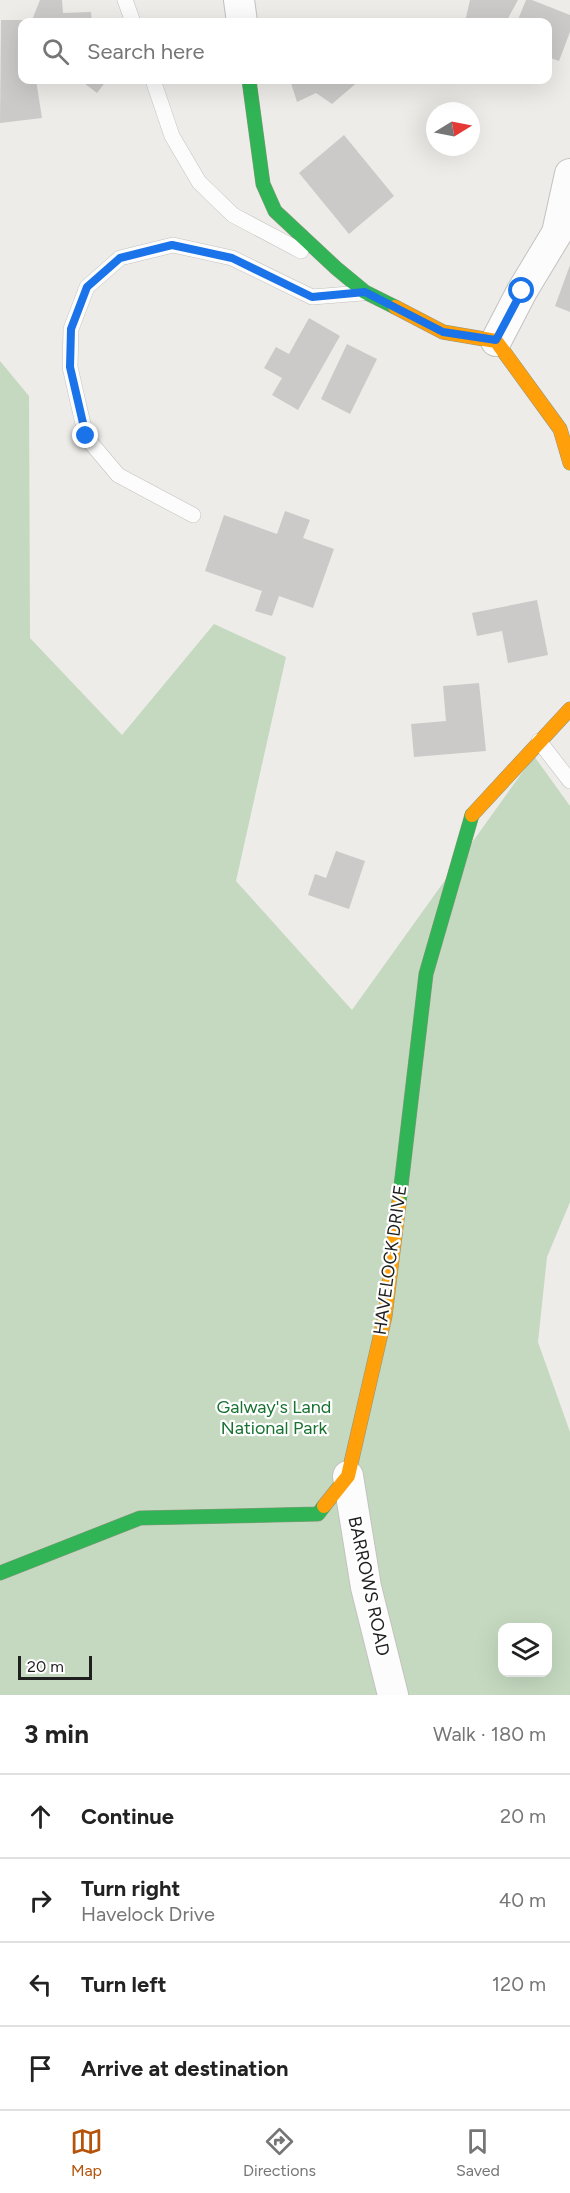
<!DOCTYPE html>
<html lang="en">
<head>
<meta charset="utf-8">
<style>
  body { margin:0; font-family:Figtree,sans-serif; background:#f6f6f6; color:#222 }
  .controls { position:absolute; right:18px; bottom:18px; display:grid; overflow:hidden; border-radius:12px; box-shadow:0 6px 24px #0002 }
  .controls button { width:54px; height:54px; display:grid; place-items:center; padding:0; border:0; border-bottom:2px solid #e0e0e0; background:#fff; color:#222; font:30px sans-serif }
  .compass { position:absolute; left:426px; top:102px; width:54px; height:54px; border-radius:50%; background:#fff; box-shadow:0 6px 24px #0002; rotate:80deg }
  .scale { position:absolute; left:18px; bottom:15px; width:74px; box-sizing:border-box; padding-left:6px; border:3px solid #1f1f1f; border-top:0; font-size:16px; line-height:21px; white-space:nowrap; color:#1f1f1f; -webkit-text-stroke:4px #fff; paint-order:stroke }
  .stop { position:absolute; width:18px; height:18px; margin:-14px; border:4px solid #1a73e8; border-radius:50%; background:#fff }
  .stop.end { background:#1a73e8; border-color:#fff; box-shadow:0 2px 6px #0008 }
  .list { margin:0; padding:0; list-style:none }
  h2 { display:flex; justify-content:space-between; align-items:center; height:78px; margin:0; padding:0 24px; font-size:26px }
  h2 small { font-size:20px; font-weight:400; color:#767676 }
  .list li { display:grid; grid-template-columns:39px 1fr auto; gap:18px; align-items:center; box-sizing:border-box; height:84px; padding:0 24px; border-top:2px solid #e0e0e0 }
  .list b { display:block; font-size:22px; white-space:nowrap }
  .list p { margin:0; font-size:20px; white-space:nowrap; color:#767676 }
  .list em { font-size:20px; font-style:normal; color:#767676 }
  .icon { flex:none; width:33px; height:33px; fill:none; stroke:currentColor; stroke-width:2; stroke-linecap:round; stroke-linejoin:round }
  .map { position:relative; flex:none; width:570px; height:1695px; overflow:hidden }
  .search { position:absolute; background:#fff; box-shadow:0 6px 24px #0002; left:18px; right:18px; top:18px; height:66px; display:flex; align-items:center; gap:15px; box-sizing:border-box; padding:0 21px; border-radius:12px; color:#767676; font-size:22px }
  .sheet { height:414px; background:#fff }
  nav { display:flex; justify-content:space-around; align-items:center; box-sizing:border-box; height:84px; border-top:2px solid #e0e0e0; background:#fff; font-size:16px; color:#767676 }
  nav a { display:grid; justify-items:center; gap:3px }
  nav .on { color:#b45309 }
  .map>svg:first-child { display:block }
  .forest { fill:#c5d9c0; fill-rule:evenodd }
  .building { fill:#cbcac8 }
  .lines { fill:none; stroke-linecap:round; stroke-linejoin:round }
  .lane-casing { stroke:#c3c2c0; stroke-width:16 }
  .street-casing { stroke:#c3c2c0; stroke-width:32 }
  .fast-casing { stroke:#919582; stroke-width:15 }
  .slow-casing { stroke:#919582; stroke-width:15 }
  .lane { stroke:#fcfcfc; stroke-width:15 }
  .street { stroke:#fcfcfc; stroke-width:30 }
  .fast { stroke:#30b455; stroke-width:14 }
  .slow { stroke:#ff9f0a; stroke-width:14 }
  .route { stroke:#1a73e8; stroke-width:8 }
  .labels { text-anchor:middle; dominant-baseline:central; stroke-width:4.5; stroke-linejoin:round; paint-order:stroke }
  .street-label { font-size:18px; fill:#1f1f1f; stroke:#fff }
  .park-label { font-size:18px; fill:#187230; stroke:#fff }
</style>
</head>
<body>
<div class="map">
<svg width="570" height="1695" viewBox="0 0 570 1695">
  <rect width="100%" height="100%" fill="#edece8"/>
  <!-- forest -->
  <path class="forest" d="M 0,361 L 29,396 L 30,638 L 122,735 L 214,624 L 286,657 L 236,881 L 352,1010 L 534,756 L 570,806 L 570,1202 L 547,1257 L 538,1342 L 570,1432 L 570,1695 L 0,1695 ZM 502,1628 L 548,1628 L 548,1672 L 502,1672 Z"/>
  <!-- building -->
  <path class="building" d="M 40,0 L 62,0 L 63,13 L 91,12 L 92,22 L 22,22 L 22,80 L 36,80 L 42,118 L 0,123 L 1,20 L 32,20 Z
    M 470,0 L 518,0 L 506,22 L 465,22 Z
    M 526,0 L 532,0 L 570,15 L 570,32 L 559,61 L 548,57 L 548,22 L 517,22 Z
    M 80,80 L 107,80 L 97,93 Z
    M 290,80 L 360,80 L 332,104 L 316,93 L 297,102 Z
    M 344,135 L 394,196 L 349,234 L 299,173 Z
    M 570,265 L 570,312 L 555,306 Z
    M 309,318 L 340,336 L 298,410 L 272,395 L 282,378 L 264,368 L 276,347 L 289,354 Z
    M 347,344 L 377,359 L 350,414 L 321,399 Z
    M 285,511 L 310,520 L 303,538 L 334,549 L 313,608 L 279,596 L 272,616 L 255,611 L 262,591 L 205,571 L 224,515 L 277,534 Z
    M 537,600 L 548,655 L 508,663 L 502,631 L 477,636 L 472,613 Z
    M 479,683 L 486,751 L 414,757 L 411,724 L 446,721 L 443,686 Z
    M 336,851 L 365,861 L 349,909 L 308,895 L 315,874 L 326,878 Z"/>
  <g class="lines">
    <!-- lane casing -->
    <g class="lane-casing">
      <path id="lane" d="M 125,0 L 133,22
        M 153,80 L 172,136 L 199,182 L 233,215 L 301,251
        M 193,515 L 118,475 L 86,437 L 70,367 L 71,329 L 87,287 L 120,258 L 173,245 L 232,258 L 312,297 L 362,293
        M 539,741 L 570,781"/>
    </g>
    <!-- street casing -->
    <g class="street-casing">
      <path id="street" d="M 239,0 L 242,22
        M 496,341 L 522,291 L 557,233 L 570,174
        M 348,1476 L 366,1587 L 393,1695"/>
    </g>
    <!-- fast casing -->
    <g class="fast-casing">
      <path id="fast" d="M 249,80 L 263,184 L 275,211 L 336,268 L 365,292 L 395,307
        M 399,1203 L 426,974 L 472,815
        M 0,1573 L 140,1518 L 318,1514 L 324,1506"/>
    </g>
    <!-- slow casing -->
    <g class="slow-casing">
      <path id="slow" d="M 395,307 L 443,332 L 496,341 L 560,429 L 570,463
        M 472,815 L 570,709
        M 324,1506 L 348,1476 L 385,1316 L 399,1203"/>
    </g>
    <!-- lane -->
    <use href="#lane" class="lane"/>
    <!-- street -->
    <use href="#street" class="street"/>
    <!-- fast -->
    <use href="#fast" class="fast"/>
    <!-- slow -->
    <use href="#slow" class="slow"/>
  </g>
  <g class="lines">
    <!-- route -->
    <path class="route" d="M 86,436 L 70,367 L 71,329 L 87,287 L 120,258 L 172,245 L 232,258 L 312,297 L 365,292 L 443,332 L 496,340 L 522,291"/>
  </g>
  <g class="labels">
    <!-- street labels -->
    <g class="street-label">
      <text transform="translate(390 1260) rotate(-82)">HAVELOCK DRIVE</text>
      <text transform="translate(369 1586) rotate(78)">BARROWS ROAD</text>
    </g>
    <!-- park labels -->
    <g class="park-label">
      <text x="274" y="1407">Galway's Land<tspan x="274" dy="21">National Park</tspan></text>
    </g>
  </g>
</svg>
<div class="controls">
<button><svg class="icon" aria-label="layers" viewBox="0 0 24 24"><path d="M12 4l9 5-9 5-9-5zM3 14l9 5 9-5"/></svg></button>
</div>
<svg class="compass" viewBox="-18 -18 36 36"><path d="M0-13l5 13h-10z" fill="#e53935"/><path d="M0 13l5-13h-10z" fill="#767676"/></svg>
<div class="scale">20 m</div>
<div class="stop" style="left:522px;top:291px"></div>
<div class="stop end" style="left:86px;top:436px"></div>
<div class="search"><svg class="icon" aria-label="search" viewBox="0 0 24 24"><circle cx="10" cy="10" r="6"/><path d="M15 15l6 6"/></svg>Search here</div>
</div>
<section class="sheet">
<h2>3 min<small>Walk · 180 m</small></h2>
<ul class="list">
<li><svg class="icon" aria-label="ahead" viewBox="0 0 24 24"><path d="M12 20V5M6 11l6-6 6 6"/></svg><div><b>Continue</b></div><em>20 m</em></li>
<li><svg class="icon" aria-label="right" viewBox="0 0 24 24"><path d="M7 20v-9h11M14 6l5 5-5 5"/></svg><div><b>Turn right</b><p>Havelock Drive</p></div><em>40 m</em></li>
<li><svg class="icon" aria-label="left" viewBox="0 0 24 24"><path d="M17 20v-9H6M10 6l-5 5 5 5"/></svg><div><b>Turn left</b></div><em>120 m</em></li>
<li><svg class="icon" aria-label="arrive" viewBox="0 0 24 24"><path d="M6 21V4h12l-3 4 3 4H6"/></svg><div><b>Arrive at destination</b></div></li>
</ul>
</section>
<nav>
<a class="on"><svg class="icon" aria-label="map" viewBox="0 0 24 24"><path d="M3 6l6-2 6 2 6-2v14l-6 2-6-2-6 2zM9 4v14M15 6v14"/></svg>Map</a>
<a><svg class="icon" aria-label="directions" viewBox="0 0 24 24"><path d="M12 3l9 9-9 9-9-9zM9 14v-3h6M13 9l2 2-2 2"/></svg>Directions</a>
<a><svg class="icon" aria-label="saved" viewBox="0 0 24 24"><path d="M7 4h10v16l-5-4-5 4z"/></svg>Saved</a>
</nav>
</body>
</html>
